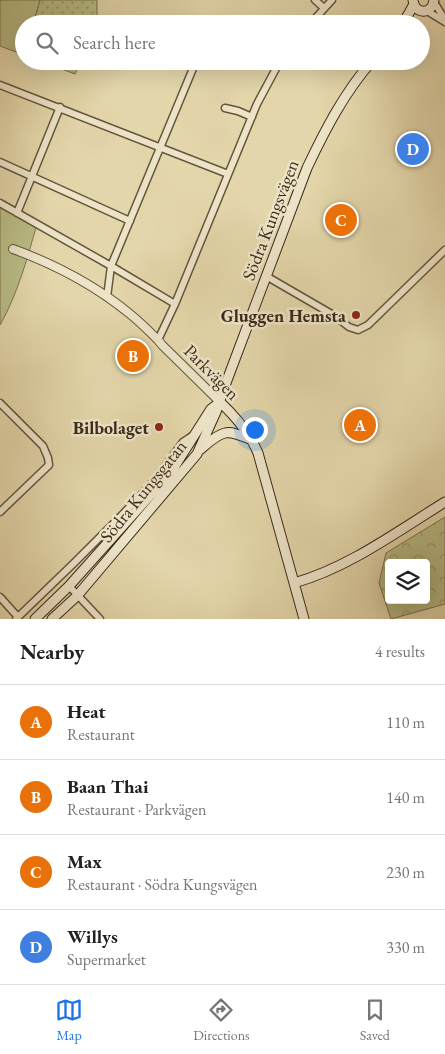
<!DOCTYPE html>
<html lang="en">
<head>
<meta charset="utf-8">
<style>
  body { margin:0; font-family:"EB Garamond",serif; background:#f2f2f2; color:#202124 }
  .controls { position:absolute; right:15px; bottom:15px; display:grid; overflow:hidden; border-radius:5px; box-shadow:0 5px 20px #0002 }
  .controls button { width:45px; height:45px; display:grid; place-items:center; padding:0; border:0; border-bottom:1px solid #e0e0e0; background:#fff; color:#202124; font:25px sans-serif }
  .you { position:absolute; left:254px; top:429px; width:18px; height:18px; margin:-12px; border:4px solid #fff; border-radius:50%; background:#1a73e8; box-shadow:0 0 0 8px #1a73e833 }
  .badge { display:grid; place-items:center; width:32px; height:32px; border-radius:50%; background:#1a73e8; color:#fff; font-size:16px; font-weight:700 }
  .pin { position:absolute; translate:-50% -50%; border:2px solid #fff; box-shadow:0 1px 5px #0006 }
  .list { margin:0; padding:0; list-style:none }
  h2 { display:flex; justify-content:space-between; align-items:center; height:65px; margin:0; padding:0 20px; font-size:21px }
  h2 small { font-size:16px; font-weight:400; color:#757577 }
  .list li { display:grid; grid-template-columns:32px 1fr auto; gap:15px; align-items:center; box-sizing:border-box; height:75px; padding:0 20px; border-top:1px solid #e0e0e0 }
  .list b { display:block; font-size:19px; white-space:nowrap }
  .list p { margin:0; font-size:16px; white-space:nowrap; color:#757577 }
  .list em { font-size:16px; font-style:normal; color:#757577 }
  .icon { flex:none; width:28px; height:28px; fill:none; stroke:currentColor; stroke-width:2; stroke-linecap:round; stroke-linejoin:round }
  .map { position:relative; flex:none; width:445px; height:619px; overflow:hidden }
  .search { position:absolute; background:#fff; box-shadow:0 5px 20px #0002; left:15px; right:15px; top:15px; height:55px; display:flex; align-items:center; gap:12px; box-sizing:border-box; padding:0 18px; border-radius:28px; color:#757577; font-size:19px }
  .sheet { height:365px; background:#fff }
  nav { display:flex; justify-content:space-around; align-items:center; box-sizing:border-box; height:70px; border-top:1px solid #e0e0e0; background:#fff; font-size:14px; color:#757577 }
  nav a { display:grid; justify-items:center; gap:2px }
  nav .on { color:#1a73e8 }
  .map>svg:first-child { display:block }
  .grass { fill:url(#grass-dots); stroke:#7a7350 }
  .forest { fill:url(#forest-crowns); stroke:#7a7350; fill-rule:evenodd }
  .garden { fill:#b8bc85; stroke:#7a7350 }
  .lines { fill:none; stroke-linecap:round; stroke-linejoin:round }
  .minor-casing { stroke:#65553e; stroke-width:9 }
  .tertiary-casing { stroke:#65553e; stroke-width:10 }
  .secondary-casing { stroke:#3b2a1a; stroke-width:11 }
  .minor { stroke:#ede4c8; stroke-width:6 }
  .tertiary { stroke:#ede4c8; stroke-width:8 }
  .secondary { stroke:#ede4c8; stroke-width:9 }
  .poi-dot { fill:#8f2418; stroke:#ede4c8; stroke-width:2 }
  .labels { text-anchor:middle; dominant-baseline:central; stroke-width:5; stroke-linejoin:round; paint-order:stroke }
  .street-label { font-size:18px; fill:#3b2a1a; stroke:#ede4c8 }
  .poi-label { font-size:18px; font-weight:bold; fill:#3b2a1a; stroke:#ede4c8; text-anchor:end }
</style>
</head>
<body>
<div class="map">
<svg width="445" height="619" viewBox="0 0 445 619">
  <defs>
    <pattern id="grass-dots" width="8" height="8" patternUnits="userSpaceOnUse" patternTransform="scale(1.25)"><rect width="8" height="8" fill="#b8bc85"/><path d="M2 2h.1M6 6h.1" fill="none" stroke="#97996c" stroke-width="1.8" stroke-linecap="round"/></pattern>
    <pattern id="forest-crowns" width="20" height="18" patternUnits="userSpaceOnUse" patternTransform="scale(1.25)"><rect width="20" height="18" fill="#b8bc85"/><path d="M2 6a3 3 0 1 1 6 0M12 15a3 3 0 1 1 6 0" fill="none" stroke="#97996c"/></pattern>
  </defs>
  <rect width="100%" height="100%" fill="#e3d6aa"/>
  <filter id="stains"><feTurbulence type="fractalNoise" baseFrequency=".004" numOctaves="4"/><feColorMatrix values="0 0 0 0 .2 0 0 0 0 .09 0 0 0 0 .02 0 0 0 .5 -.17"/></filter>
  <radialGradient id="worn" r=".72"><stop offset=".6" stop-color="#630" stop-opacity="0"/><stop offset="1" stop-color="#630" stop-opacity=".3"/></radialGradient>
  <!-- grass -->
  <path class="grass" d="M 40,0 L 97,0 L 97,24 L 33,24 Z
    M 40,61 L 81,61 L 75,74 Z"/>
  <!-- forest -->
  <path class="forest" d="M 445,517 L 445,604 L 391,619 L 379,583 L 386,553 ZM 389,563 L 426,563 L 426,600 L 389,600 Z"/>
  <!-- garden -->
  <path class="garden" d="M 0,0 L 40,0 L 33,24 L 24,24 L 24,55 L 0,46 Z
    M 0,204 L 37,224 C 27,259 18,293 0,325 Z"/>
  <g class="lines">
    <!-- minor casing -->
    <g class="minor-casing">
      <path id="minor" d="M 315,0 L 324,8
        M 434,2 L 445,20
        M 427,11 L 445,22
        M 310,24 L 332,0
        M 0,85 L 228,174
        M 225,108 L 238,111 L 252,117
        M 0,162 L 130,221
        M 0,203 L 111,266 L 175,304
        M 17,213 L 60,107
        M 266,276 L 335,316 L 349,327 L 358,330 L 368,325 L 445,250
        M 107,297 L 111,266 L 194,66
        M 158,340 L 175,304 L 257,104 L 280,61
        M 0,403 L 43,446 L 48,458 L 49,465 L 0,512
        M 69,586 L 100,619
        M 0,597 L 18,617
        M 16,619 L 74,563 L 121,516 L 155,480 L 183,442 L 192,436"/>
    </g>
    <!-- tertiary casing -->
    <g class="tertiary-casing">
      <path id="tertiary" d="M 13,249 C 54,264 96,286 130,314 C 140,322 149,331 158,340 L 162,345 L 220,402"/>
    </g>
    <!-- secondary casing -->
    <g class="secondary-casing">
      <path id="secondary" d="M 413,0 C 415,15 432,15 434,0
        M 403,24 L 414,4
        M 220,402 C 235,416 250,434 258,453 L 304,619
        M 201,449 C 208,443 216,435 225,433 C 233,431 244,437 252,440
        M 294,583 C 348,568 398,531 445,502
        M 35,619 L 69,586 L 171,472 L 211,409 L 220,402
        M 52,619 L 77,596 L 197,454 L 216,412 L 226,383 L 307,168 C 325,130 344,93 372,61"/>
    </g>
    <!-- minor -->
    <use href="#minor" class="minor"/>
    <!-- tertiary -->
    <use href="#tertiary" class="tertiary"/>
    <!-- secondary -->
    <use href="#secondary" class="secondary"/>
  </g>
  <!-- markers -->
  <g class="poi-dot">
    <circle cx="356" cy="315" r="5"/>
    <circle cx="159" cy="427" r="5"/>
  </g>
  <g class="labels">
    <!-- street labels -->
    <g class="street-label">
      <text transform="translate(270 220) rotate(-69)">Södra Kungsvägen</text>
      <text transform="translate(212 372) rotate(45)">Parkvägen</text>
      <text transform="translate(143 491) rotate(-51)">Södra Kungsgatan</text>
    </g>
    <!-- poi labels -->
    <g class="poi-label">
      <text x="346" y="315">Gluggen Hemsta</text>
      <text x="149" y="427">Bilbolaget</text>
    </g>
  </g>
  <rect width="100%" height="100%" filter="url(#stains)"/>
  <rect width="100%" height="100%" fill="url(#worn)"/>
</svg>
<div class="controls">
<button><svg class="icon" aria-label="layers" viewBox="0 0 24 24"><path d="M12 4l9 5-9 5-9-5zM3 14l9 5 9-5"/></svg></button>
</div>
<div class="you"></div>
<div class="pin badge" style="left:360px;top:425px;background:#e8710a">A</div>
<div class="pin badge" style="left:133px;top:356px;background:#e8710a">B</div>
<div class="pin badge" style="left:341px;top:220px;background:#e8710a">C</div>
<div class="pin badge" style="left:413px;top:149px;background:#3f7fe0">D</div>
<div class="search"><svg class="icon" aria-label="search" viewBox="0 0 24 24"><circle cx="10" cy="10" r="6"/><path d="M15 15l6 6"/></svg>Search here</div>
</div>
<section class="sheet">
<h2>Nearby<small>4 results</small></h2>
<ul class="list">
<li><span class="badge" style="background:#e8710a">A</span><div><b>Heat</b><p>Restaurant</p></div><em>110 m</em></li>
<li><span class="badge" style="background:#e8710a">B</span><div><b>Baan Thai</b><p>Restaurant · Parkvägen</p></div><em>140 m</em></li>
<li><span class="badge" style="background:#e8710a">C</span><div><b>Max</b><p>Restaurant · Södra Kungsvägen</p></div><em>230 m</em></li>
<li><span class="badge" style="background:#3f7fe0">D</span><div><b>Willys</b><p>Supermarket</p></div><em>330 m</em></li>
</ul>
</section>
<nav>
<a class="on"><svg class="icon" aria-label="map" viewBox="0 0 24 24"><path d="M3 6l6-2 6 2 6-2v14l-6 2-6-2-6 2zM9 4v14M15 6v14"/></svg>Map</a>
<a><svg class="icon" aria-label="directions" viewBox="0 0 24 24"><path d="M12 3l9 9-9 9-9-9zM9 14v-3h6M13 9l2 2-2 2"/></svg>Directions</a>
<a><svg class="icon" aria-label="saved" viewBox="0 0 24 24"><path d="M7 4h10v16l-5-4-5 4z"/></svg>Saved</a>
</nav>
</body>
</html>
